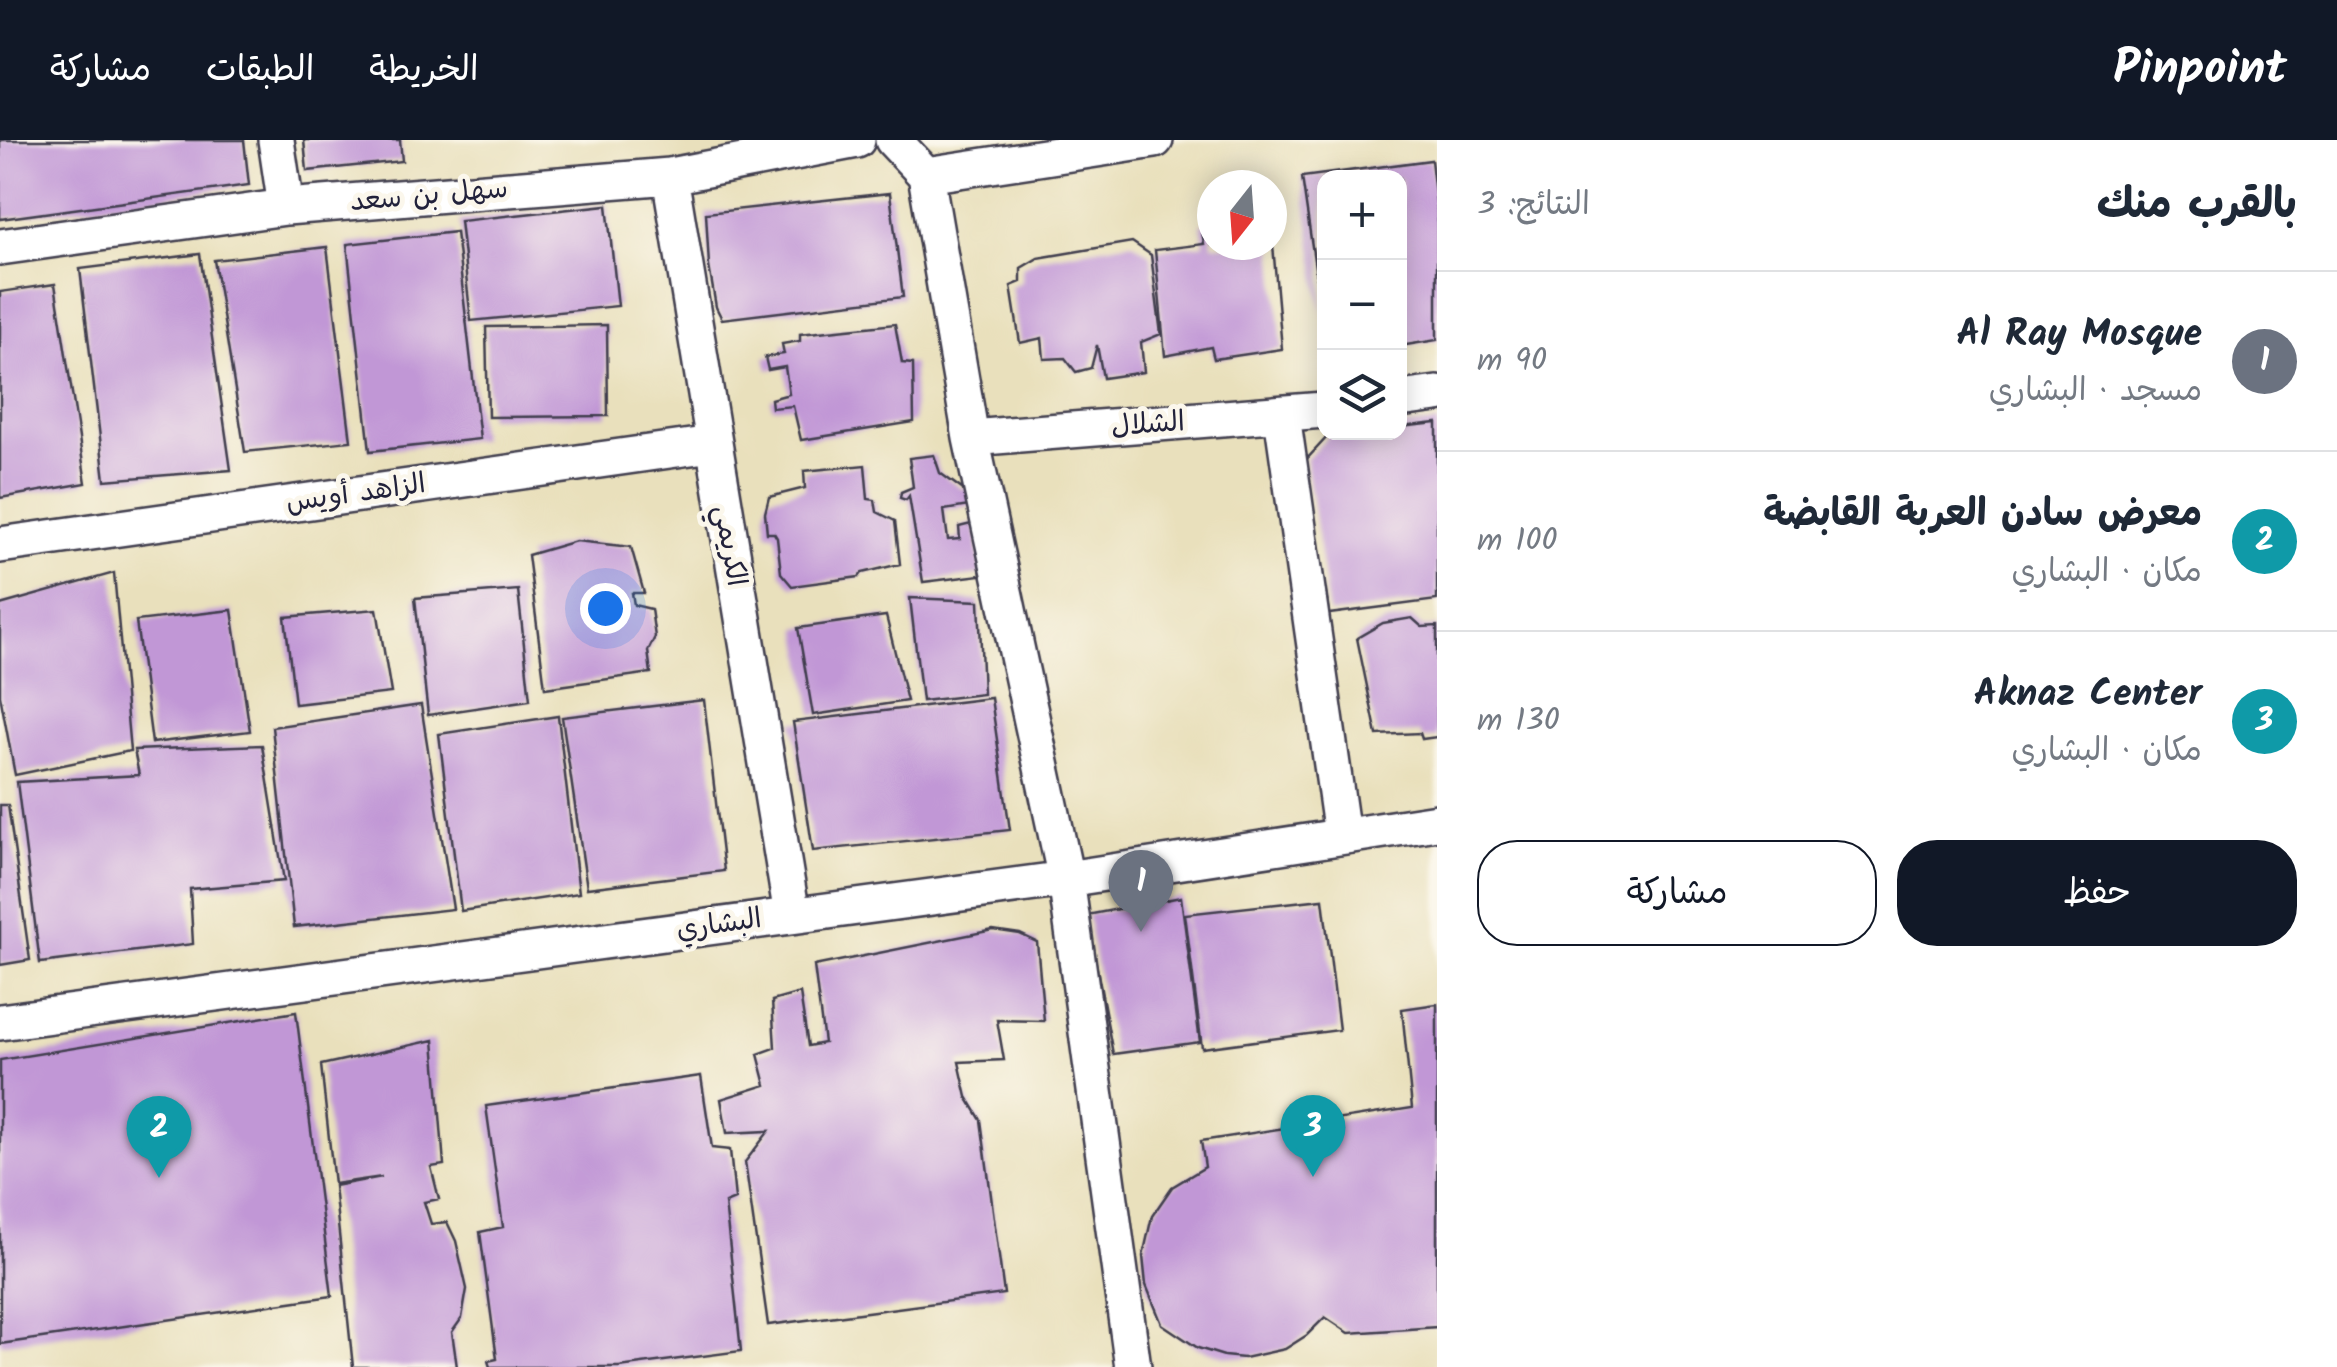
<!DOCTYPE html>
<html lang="ar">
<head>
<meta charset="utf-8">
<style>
  body { margin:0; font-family:Kalam,"Playpen Sans Arabic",sans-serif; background:#f2f2f3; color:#1f2937; direction:rtl }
  .controls { position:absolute; right:30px; top:30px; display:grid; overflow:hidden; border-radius:20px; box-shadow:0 5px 25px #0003 }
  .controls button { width:90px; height:90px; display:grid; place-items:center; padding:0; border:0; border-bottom:2px solid #e0e1e3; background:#fff; color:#1f2937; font:50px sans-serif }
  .compass { position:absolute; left:1197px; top:30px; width:90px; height:90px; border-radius:50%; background:#fff; box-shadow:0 5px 25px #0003; rotate:197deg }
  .you { position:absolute; left:605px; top:468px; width:35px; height:35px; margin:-25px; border:8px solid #fff; border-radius:50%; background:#1a73e8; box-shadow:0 0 0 15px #1a73e833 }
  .badge { display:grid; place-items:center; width:65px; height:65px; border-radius:50%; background:#111827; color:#fff; font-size:32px; font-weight:700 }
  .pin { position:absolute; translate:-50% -82px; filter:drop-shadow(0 2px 5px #0008) }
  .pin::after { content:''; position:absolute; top:52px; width:35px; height:30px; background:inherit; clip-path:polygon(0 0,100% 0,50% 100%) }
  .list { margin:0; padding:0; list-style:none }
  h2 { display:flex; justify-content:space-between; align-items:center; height:130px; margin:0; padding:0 40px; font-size:42px }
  h2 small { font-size:32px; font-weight:400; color:#747a83 }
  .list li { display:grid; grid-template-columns:65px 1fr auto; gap:30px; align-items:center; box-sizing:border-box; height:180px; padding:0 40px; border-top:2px solid #e0e1e3 }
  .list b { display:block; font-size:38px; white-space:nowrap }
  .list p { margin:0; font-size:32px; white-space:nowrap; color:#747a83 }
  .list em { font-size:32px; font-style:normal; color:#747a83 }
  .actions { display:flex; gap:20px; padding:30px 40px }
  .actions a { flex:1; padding:22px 0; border:2px solid #111827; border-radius:40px; text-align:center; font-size:35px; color:#111827 }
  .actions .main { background:#111827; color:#fff }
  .icon { flex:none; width:55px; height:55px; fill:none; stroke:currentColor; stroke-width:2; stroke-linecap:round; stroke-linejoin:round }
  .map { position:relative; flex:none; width:1437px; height:1227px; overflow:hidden; direction:ltr }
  header { display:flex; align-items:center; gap:60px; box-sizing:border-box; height:140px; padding:0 50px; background:#111827; color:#fff }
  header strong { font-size:48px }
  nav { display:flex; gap:55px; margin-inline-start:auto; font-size:35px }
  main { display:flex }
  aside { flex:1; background:#fff }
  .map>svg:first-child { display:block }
  .building { fill:#c197d6 }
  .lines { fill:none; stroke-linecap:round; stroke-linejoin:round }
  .street-casing { stroke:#403e4e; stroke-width:40 }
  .street { stroke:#fff; stroke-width:35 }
  .labels { text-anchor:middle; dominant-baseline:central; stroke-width:10; stroke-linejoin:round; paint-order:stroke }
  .street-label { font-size:28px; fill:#22223b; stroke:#fbf7ec }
</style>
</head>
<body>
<header>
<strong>Pinpoint</strong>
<nav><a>الخريطة</a><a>الطبقات</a><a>مشاركة</a></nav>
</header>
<main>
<aside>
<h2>بالقرب منك<small>النتائج: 3</small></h2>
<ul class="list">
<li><span class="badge" style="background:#6b7280">1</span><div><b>Al Ray Mosque</b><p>مسجد · البشاري</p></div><em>90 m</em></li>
<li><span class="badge" style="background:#0f9aa8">2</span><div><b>معرض سادن العربة القابضة</b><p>مكان · البشاري</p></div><em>100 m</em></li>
<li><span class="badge" style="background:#0f9aa8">3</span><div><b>Aknaz Center</b><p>مكان · البشاري</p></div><em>130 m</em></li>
</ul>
<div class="actions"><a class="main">حفظ</a><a>مشاركة</a></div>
</aside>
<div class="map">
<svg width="1437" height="1227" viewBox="0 0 1437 1227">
  <rect width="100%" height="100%" fill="#fbf7ec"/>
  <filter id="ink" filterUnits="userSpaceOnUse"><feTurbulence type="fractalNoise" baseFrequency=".01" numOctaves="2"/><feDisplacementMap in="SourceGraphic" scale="20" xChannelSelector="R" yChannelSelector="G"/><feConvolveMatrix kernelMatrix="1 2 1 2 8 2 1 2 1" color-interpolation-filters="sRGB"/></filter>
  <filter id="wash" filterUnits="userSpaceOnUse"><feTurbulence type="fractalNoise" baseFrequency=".0048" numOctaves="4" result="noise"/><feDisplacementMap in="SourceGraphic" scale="40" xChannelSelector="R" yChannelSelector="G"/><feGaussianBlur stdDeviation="2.25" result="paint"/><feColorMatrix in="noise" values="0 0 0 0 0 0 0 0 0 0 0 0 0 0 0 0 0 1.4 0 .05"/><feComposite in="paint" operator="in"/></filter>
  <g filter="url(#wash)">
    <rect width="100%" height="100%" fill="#e9e0bc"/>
    <g id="blocks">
      <!-- building -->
      <path class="building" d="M 0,0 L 244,0 L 249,45 L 0,79 Z
        M 304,0 L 400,0 L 402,21 L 307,31 Z
        M 1431,20 L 1437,71 L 1437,200 L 1400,206 L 1400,38 L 1324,38 L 1322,176 L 1302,37 Z
        M 890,53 L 903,157 L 722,179 L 716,167 L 709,126 L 706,73 Z
        M 607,65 L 618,166 L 471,181 L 460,81 Z
        M 1212,82 L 1212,105 L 1273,105 L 1282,209 L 1214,219 L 1211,207 L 1165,216 L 1155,110 L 1204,104 L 1201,84 Z
        M 456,92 L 480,299 L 370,311 L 347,104 Z
        M 1132,102 L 1151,115 L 1161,194 L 1141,202 L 1144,232 L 1103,238 L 1097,205 L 1091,228 L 1076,232 L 1065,218 L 1044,219 L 1042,198 L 1020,203 L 1011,146 L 1021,142 L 1021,128 L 1038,118 Z
        M 327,107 L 351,301 L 245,312 L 214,120 Z
        M 200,114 L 231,330 L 105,340 L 80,129 Z
        M 55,144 L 86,343 L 0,358 L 0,152 Z
        M 895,184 L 902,223 L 913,224 L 914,282 L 801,300 L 793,266 L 772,268 L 771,259 L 789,254 L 785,227 L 768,230 L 765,217 L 784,214 L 782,204 L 800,201 L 800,194 Z
        M 607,185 L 608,276 L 488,277 L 486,187 Z
        M 1437,283 L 1437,460 L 1329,474 L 1306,320 L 1329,295 L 1400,292 L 1400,287 Z
        M 934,315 L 940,333 L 962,349 L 971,346 L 975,365 L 944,370 L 948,400 L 960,399 L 959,387 L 975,383 L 981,435 L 923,442 L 909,356 L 906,360 L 900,358 L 901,352 L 913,347 L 909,318 Z
        M 865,325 L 868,359 L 875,360 L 877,372 L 895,381 L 900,424 L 862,433 L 859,437 L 792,446 L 781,433 L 777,398 L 774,393 L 767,393 L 765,373 L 769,357 L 805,348 L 804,331 Z
        M 576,401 L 631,407 L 644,453 L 632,453 L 634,465 L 651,469 L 655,497 L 648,511 L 651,533 L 545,548 L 528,415 Z
        M 114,433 L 130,611 L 15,635 L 0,555 L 0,465 Z
        M 518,450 L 530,560 L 428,575 L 415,458 Z
        M 910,458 L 979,461 L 983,554 L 922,561 Z
        M 377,469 L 391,553 L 295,564 L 285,477 Z
        M 232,470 L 250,591 L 152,603 L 136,481 Z
        M 886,476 L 907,561 L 813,575 L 798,488 Z
        M 1412,478 L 1422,487 L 1437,486 L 1437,597 L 1422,599 L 1420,593 L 1377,595 L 1357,498 L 1383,483 Z
        M 991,558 L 1010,690 L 813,711 L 793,582 Z
        M 704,560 L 724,731 L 587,748 L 562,577 Z
        M 421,565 L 453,769 L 294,787 L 272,587 Z
        M 558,576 L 579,753 L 461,771 L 439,594 Z
        M 262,605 L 284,741 L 190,749 L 193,804 L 40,823 L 17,642 L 139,635 L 134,610 Z
        M 0,665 L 8,665 L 30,820 L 0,825 Z
        M 1181,757 L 1200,902 L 1113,914 L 1087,775 Z
        M 1323,759 L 1339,890 L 1202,908 L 1185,774 Z
        M 993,790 L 1020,794 L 1037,802 L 1044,881 L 997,880 L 1004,920 L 959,922 L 967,957 L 981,980 L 1004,1154 L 768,1185 L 745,1022 L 769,991 L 727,993 L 721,959 L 766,945 L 758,914 L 775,908 L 772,861 L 800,853 L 808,906 L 824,903 L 814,826 Z
        M 1437,864 L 1437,1187 L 1349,1193 L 1325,1177 L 1307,1195 L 1285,1209 L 1244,1218 L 1224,1216 L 1198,1208 L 1162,1184 L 1146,1145 L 1143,1116 L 1152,1076 L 1172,1047 L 1205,1027 L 1201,1001 L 1412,968 L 1402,869 Z
        M 296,872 L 332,1156 L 0,1204 L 0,920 Z
        M 434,900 L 444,1025 L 431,1027 L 439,1059 L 424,1062 L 431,1084 L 447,1082 L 456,1101 L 467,1149 L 462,1178 L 452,1192 L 457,1227 L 353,1227 L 334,1046 L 382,1037 L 334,1044 L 321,925 Z
        M 701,936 L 712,1008 L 730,1010 L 735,1059 L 725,1063 L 741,1211 L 619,1227 L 490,1227 L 488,1221 L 497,1219 L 480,1092 L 503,1087 L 486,966 Z"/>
    </g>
  </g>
  <g filter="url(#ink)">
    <use href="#blocks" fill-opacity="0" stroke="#403e4e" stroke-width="2.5"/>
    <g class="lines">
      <!-- street casing -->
      <g class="street-casing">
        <path id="street" d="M 276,0 L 286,67
          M 893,0 L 926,35
          M 926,35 L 971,298 L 1066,739 L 1133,1227
          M 926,35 L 1155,0
          M 670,36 L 792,775
          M 0,107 L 286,67 L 670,36 L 857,0
          M 1400,259 L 1437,254
          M 1282,275 L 1342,695
          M 971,298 L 1324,270
          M 0,405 L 712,304
          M 0,882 L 1066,739 L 1437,682"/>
      </g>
      <!-- street -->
      <use href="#street" class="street"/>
    </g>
  </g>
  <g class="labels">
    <!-- street labels -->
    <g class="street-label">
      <text transform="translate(429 56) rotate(-5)">سهل بن سعد</text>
      <text transform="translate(1148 285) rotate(-4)">الشلال</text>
      <text transform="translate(356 354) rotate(-8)">الزاهد أويس</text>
      <text transform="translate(729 406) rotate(80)">الكريمي</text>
      <text transform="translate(719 785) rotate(-8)">البشاري</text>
    </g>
  </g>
</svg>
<div class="controls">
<button>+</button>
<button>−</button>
<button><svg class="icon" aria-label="layers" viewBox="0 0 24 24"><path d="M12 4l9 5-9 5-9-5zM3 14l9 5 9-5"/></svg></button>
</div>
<svg class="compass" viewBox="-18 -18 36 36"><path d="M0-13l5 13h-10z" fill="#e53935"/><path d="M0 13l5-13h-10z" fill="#747a83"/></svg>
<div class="you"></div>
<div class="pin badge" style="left:1141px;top:792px;background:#6b7280">1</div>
<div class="pin badge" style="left:159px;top:1038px;background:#0f9aa8">2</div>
<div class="pin badge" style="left:1313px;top:1037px;background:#0f9aa8">3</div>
</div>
</main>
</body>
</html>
